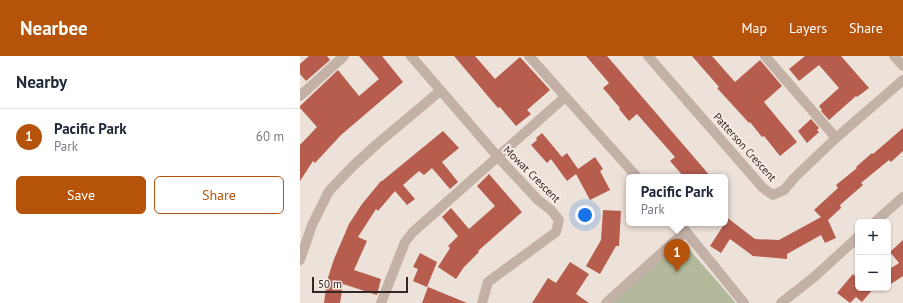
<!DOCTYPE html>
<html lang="en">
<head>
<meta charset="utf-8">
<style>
  body { margin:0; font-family:"PT Sans",sans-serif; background:#f6f6f7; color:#1f2937 }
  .controls { position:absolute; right:12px; bottom:12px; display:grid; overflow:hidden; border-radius:6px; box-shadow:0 1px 3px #0004 }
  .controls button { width:36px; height:36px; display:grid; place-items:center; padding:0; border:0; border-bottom:1px solid #e0e1e3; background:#fff; color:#1f2937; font:20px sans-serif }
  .scale { position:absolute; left:12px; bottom:10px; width:96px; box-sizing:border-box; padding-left:4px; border:2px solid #312826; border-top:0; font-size:11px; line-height:14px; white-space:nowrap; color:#312826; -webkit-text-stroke:3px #f6ece4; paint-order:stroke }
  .you { position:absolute; left:285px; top:159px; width:14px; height:14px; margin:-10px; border:3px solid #fff; border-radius:50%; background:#1a73e8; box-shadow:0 0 0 6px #1a73e833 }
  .badge { display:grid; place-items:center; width:26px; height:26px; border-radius:50%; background:#b45309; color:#fff; font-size:13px; font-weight:700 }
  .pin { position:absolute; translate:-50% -33px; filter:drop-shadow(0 1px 2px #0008) }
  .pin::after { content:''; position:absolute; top:21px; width:14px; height:12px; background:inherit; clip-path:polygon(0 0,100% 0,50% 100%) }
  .popup { position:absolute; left:326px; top:118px; width:102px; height:52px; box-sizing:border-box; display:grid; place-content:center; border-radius:6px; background:#fff; filter:drop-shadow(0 1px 3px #0005); font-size:13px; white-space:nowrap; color:#747a83 }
  .popup b { font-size:15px; color:#1f2937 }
  .popup::after { content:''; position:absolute; left:50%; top:100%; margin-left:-8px; border:8px solid transparent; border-top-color:#fff }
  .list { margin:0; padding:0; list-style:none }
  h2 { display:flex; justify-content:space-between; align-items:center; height:52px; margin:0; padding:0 16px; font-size:17px }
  h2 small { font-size:13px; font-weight:400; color:#747a83 }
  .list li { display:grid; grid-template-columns:26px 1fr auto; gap:12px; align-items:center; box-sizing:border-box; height:56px; padding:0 16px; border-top:1px solid #e0e1e3 }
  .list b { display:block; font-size:15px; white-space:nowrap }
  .list p { margin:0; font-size:13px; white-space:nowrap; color:#747a83 }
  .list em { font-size:13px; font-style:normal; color:#747a83 }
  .actions { display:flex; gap:8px; padding:12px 16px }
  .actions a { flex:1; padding:9px 0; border:1px solid #b45309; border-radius:6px; text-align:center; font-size:14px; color:#b45309 }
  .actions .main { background:#b45309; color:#fff }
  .map { position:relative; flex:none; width:603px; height:247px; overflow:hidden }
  header { display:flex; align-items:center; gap:24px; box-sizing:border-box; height:56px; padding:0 20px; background:#b45309; color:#fff }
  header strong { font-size:19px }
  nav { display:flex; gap:22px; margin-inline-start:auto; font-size:14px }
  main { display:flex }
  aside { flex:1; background:#fff }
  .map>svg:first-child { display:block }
  .green { fill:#b2ba9b }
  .building { fill:#b65d4e }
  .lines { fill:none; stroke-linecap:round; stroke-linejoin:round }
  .minor { stroke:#c3b1a7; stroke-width:10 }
  .labels { text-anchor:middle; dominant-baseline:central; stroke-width:4; stroke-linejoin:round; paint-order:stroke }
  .street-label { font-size:11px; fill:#312826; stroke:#f6ece4 }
</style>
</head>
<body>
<header>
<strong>Nearbee</strong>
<nav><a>Map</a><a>Layers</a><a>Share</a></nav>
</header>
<main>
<aside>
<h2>Nearby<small></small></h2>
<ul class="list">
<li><span class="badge">1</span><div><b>Pacific Park</b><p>Park</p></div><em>60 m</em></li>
</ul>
<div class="actions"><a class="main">Save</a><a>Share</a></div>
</aside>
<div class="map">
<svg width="603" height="247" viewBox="0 0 603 247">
  <rect width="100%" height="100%" fill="#ede2d9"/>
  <!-- green -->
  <path class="green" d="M 381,184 L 436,247 L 309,247 Z"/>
  <!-- building -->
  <path class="building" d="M 9,0 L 27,0 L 30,4 L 6,25 L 0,18 L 0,8 Z
    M 59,0 L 82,0 L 103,26 L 41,79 L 15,107 L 13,105 L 0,125 L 0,89 L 17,71 L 0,52 L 0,50 L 38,14 L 59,40 L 79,23 Z
    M 154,0 L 175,0 L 195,23 L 220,1 L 250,34 L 227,54 L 231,58 L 216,70 L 200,51 L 198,52 Z
    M 286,0 L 307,0 L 411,121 L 384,121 L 370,105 L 375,101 L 337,58 L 329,65 L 319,53 L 320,52 L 303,32 L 309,27 Z
    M 392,0 L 412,0 L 435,26 L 460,4 L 482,30 L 464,46 L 497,86 L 480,100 L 464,80 L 462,81 L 450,66 L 449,67 L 417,32 L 419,31 Z
    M 505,0 L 541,0 L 569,32 L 557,41 L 556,40 L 529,64 L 521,55 L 522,54 L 519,50 L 539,32 L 519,9 L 499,25 L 489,13 Z
    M 511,63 L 519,72 L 517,74 L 519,76 L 507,87 L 498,75 Z
    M 603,72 L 603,95 L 591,106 L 589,104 L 561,127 L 563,129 L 540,149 L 541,152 L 528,164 L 536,182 L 525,187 L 521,179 L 487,198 L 487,203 L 453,200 L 430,183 L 421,197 L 410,190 L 425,167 L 425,160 L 455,183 L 479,184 L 521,161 L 514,154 L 538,132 L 536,129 L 557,112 L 556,111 L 572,97 L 573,98 Z
    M 143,75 L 159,92 L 142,106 L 158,126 L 150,133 L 132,112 L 124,119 L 119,115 L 103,129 L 115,143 L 107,149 L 95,135 L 78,155 L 76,153 L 58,181 L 67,185 L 54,214 L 81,223 L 77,239 L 43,228 L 40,247 L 24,247 L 27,225 L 34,203 L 49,168 L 62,148 L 81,125 L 82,125 Z
    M 242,77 L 262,101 L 267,97 L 278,113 L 295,101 L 303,113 L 300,115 L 310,134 L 290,144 L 276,118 L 267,125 L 251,103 L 247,107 L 231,89 L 237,84 L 236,82 Z
    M 189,118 L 222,156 L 178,195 L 179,196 L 164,211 L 156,223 L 138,211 L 150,192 L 148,190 L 158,180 L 142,161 L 151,152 L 169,173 L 195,150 L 177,130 Z
    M 303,154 L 321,155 L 319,190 L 316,190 L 300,218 L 286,210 L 301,184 Z
    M 603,184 L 603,220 L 588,230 L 588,214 L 599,207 L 590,196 Z
    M 120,197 L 137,206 L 127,231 L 113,225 L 118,213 L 113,211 Z
    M 270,206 L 289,218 L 276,238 L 289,247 L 232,247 L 248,222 L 256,227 Z
    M 553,218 L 558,223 L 558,232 L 574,232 L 562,246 L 556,241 L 550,247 L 537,237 Z
    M 128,231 L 167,247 L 122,247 Z"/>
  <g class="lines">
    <!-- minor -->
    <path class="minor" d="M 111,0 L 198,101 L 238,144 L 251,154 L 259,164 L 256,176 L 188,226 L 182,247
      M 229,0 L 337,121
      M 348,0 L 463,132 L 473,139 L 484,134 L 494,122 L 536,82 L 603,24
      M 465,0 L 536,82
      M 594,0 L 603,10
      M 0,40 L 44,0
      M 575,166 L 603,141
      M 379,167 L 444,247
      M 0,204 L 12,169 L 29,135 L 53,110 L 77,88 L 140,35
      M 81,247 L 105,186 L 113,176 L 265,41
      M 306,247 L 386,175
      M 481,247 L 513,222 L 558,181"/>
  </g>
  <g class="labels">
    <!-- street labels -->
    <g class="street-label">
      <text transform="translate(445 91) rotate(48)">Patterson Crescent</text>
      <text transform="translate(232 118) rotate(45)">Mowat Crescent</text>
    </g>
  </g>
</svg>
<div class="controls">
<button>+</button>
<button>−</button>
</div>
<div class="scale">50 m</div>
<div class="you"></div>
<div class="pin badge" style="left:377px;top:216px">1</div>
<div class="popup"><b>Pacific Park</b>Park</div>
</div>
</main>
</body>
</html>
